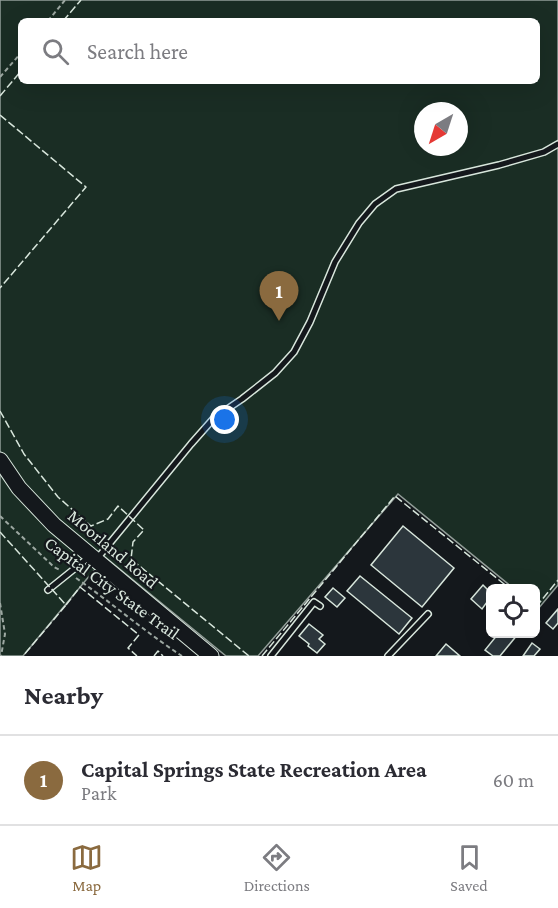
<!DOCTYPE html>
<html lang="en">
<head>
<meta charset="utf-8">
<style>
  body { margin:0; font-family:"Crimson Pro",serif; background:#f2f2f3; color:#2b2b33 }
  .controls { position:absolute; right:18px; bottom:18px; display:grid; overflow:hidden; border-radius:9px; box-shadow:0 6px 24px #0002 }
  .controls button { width:54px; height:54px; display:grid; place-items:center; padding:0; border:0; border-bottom:2px solid #e1e1e2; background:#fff; color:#2b2b33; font:30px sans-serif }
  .compass { position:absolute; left:414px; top:102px; width:54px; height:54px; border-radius:50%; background:#fff; box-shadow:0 6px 24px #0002; rotate:219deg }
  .you { position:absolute; left:225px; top:420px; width:21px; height:21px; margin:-15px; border:4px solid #fff; border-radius:50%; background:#1a73e8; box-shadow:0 0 0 9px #1a73e833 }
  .badge { display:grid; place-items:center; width:39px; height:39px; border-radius:50%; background:#8a6a3f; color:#fff; font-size:20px; font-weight:700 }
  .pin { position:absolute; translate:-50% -50px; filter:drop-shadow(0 2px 3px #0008) }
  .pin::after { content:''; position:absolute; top:32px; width:21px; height:18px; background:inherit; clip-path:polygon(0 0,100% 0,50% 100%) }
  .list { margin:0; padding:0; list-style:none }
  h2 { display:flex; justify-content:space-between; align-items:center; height:78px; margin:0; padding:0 24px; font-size:26px }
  h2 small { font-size:20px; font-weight:400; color:#7c7c81 }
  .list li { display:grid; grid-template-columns:39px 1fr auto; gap:18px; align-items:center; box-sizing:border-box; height:90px; padding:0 24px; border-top:2px solid #e1e1e2 }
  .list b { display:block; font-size:22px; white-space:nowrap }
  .list p { margin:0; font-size:20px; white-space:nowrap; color:#7c7c81 }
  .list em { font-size:20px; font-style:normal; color:#7c7c81 }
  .icon { flex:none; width:33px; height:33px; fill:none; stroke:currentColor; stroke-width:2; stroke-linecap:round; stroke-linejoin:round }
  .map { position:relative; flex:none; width:558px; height:656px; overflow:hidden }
  .search { position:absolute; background:#fff; box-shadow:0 6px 24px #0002; left:18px; right:18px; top:18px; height:66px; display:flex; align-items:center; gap:15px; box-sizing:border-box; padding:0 21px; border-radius:9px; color:#7c7c81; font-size:22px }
  .sheet { height:168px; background:#fff }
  nav { display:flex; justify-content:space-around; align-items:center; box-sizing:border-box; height:84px; border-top:2px solid #e1e1e2; background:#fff; font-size:16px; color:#7c7c81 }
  nav a { display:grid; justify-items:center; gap:3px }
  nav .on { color:#8a6a3f }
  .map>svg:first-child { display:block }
  .green { fill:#1a2d24; stroke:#939e99; stroke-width:1.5; fill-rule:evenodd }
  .building { fill:#2c363c; stroke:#d8e6dc; stroke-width:1.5 }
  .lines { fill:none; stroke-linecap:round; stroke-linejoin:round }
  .lane-casing { stroke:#d8e6dc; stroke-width:8 }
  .secondary-casing { stroke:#d8e6dc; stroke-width:17 }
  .path { stroke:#9da8a2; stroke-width:2; stroke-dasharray:4.5 3; stroke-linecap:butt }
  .lane { stroke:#14181c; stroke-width:5 }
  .secondary { stroke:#14181c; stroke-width:15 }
  .fence { stroke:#d8e6dc; stroke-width:1.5; stroke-dasharray:8 3; stroke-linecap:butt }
  .labels { text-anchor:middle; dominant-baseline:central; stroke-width:4.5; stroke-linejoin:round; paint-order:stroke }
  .street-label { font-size:18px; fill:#d8e6dc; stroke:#14181c }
</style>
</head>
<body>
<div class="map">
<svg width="558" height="656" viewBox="0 0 558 656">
  <rect width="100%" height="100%" fill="#14181c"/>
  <!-- green -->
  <path class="green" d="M 0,0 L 558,0 L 558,585 L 538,609 L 536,607 L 536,588 L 513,588 L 398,494 L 258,656 L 226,656 L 105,557 L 23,656 L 0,656 ZM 21,21 L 537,21 L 537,81 L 21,81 ZM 423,111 L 459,111 L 459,147 L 423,147 Z"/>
  <!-- building -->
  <path class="building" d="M 403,526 L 454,568 L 422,607 L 371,565 Z
    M 360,576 L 412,618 L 399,634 L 347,591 Z
    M 483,585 L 490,592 L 490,598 L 482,609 L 471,599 Z
    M 333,588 L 345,598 L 337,607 L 325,597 Z
    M 558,609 L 558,623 L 553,629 L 546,623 Z
    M 309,624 L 323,635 L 319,639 L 325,644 L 317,653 L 308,646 L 309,644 L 299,636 Z
    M 498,634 L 518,634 L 500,656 L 493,656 L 485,650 Z
    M 532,643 L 540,649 L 534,656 L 523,656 Z
    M 446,644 L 460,656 L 436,656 Z"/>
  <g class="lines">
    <!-- lane casing -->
    <g class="lane-casing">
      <path id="lane" d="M 96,560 L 191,444 L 214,418 L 242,399 L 275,373 L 294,352 L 310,322 L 335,262 L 359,223 L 375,204 L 396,189 L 499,165 L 544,152 L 558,144
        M 48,590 L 89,557
        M 271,656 L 314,602 L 320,606
        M 388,656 L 428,614"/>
    </g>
    <!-- secondary casing -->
    <g class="secondary-casing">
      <path id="secondary" d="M 0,460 L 19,488 L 54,525 L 211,656"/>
    </g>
    <!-- path -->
    <path class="path" d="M 48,21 L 65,0
      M 0,77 L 21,53
      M 0,516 L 54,567 L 60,570
      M 76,578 C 112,603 145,632 182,656
      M 0,603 L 5,634 L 1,656"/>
    <!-- lane -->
    <use href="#lane" class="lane"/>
    <!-- secondary -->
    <use href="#secondary" class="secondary"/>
    <!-- fence -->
    <path class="fence" d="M 63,21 L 81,0
      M 0,96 L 21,71
      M 0,115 L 86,187 L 0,288
      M 0,411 L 24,454 L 58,497 L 91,526 L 108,519 L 118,506 L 144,530 L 133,542 L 131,559 L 249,656
      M 0,532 L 66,605 L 23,656
      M 66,605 L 80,587 L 139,635 L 128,648 L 137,656
      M 536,607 L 558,580
      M 154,656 L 158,651 L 163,656
      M 262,656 L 395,496 L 509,588"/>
  </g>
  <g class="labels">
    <!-- street labels -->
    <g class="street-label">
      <text transform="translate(113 549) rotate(40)">Moorland Road</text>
      <text transform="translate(112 588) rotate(36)">Capital City State Trail</text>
    </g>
  </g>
</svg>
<div class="controls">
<button><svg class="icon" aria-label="locate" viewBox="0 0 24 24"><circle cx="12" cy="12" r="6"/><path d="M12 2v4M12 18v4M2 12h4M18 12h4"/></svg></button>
</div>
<svg class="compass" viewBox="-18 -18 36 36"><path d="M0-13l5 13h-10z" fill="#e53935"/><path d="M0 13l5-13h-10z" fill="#7c7c81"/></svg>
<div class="you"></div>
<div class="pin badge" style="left:279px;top:321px">1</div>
<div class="search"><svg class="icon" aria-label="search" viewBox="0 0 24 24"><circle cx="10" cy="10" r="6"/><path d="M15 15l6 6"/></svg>Search here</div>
</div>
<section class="sheet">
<h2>Nearby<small></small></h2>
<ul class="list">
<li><span class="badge">1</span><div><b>Capital Springs State Recreation Area</b><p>Park</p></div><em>60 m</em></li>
</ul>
</section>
<nav>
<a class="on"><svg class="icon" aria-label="map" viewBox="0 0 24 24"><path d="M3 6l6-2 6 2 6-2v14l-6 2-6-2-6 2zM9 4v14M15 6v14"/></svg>Map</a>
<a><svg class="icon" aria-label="directions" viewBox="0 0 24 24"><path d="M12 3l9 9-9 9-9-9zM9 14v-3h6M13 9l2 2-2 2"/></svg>Directions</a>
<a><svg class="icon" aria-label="saved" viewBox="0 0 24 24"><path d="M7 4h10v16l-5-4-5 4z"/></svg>Saved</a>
</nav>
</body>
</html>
